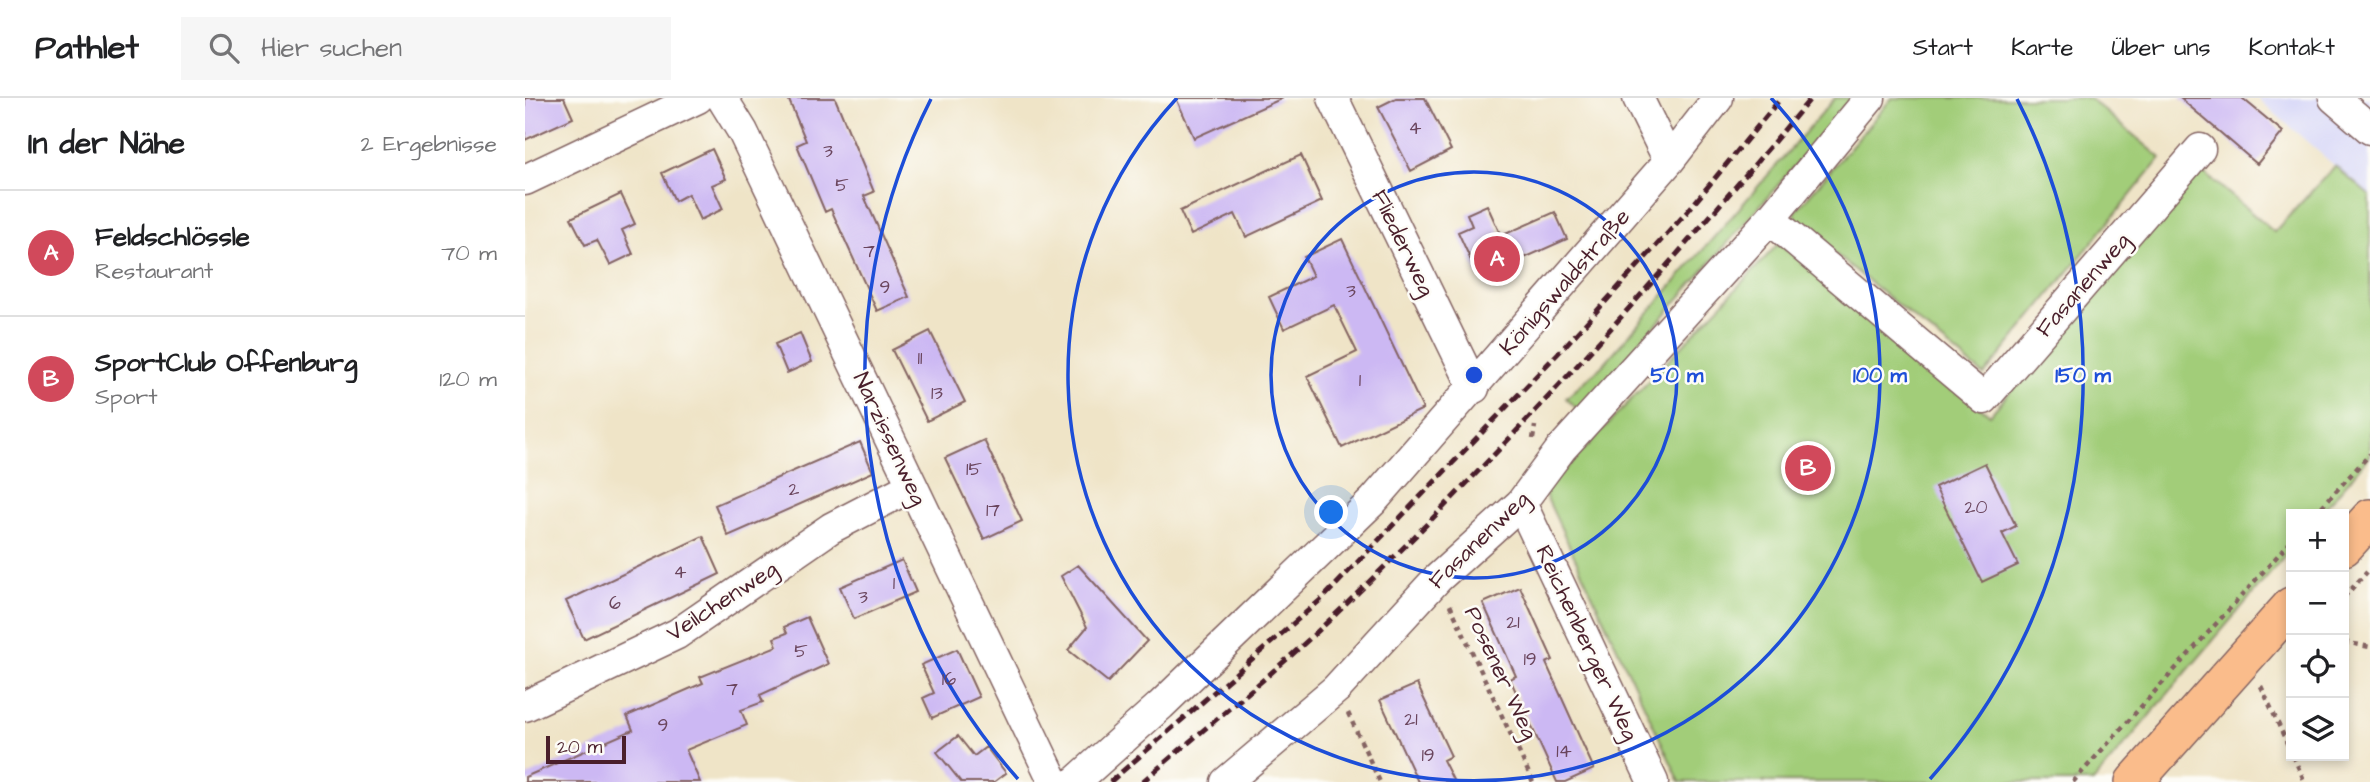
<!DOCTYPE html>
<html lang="de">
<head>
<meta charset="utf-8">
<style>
  body { margin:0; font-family:"Architects Daughter",sans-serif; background:#f6f6f6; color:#202124 }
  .controls { position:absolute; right:21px; bottom:21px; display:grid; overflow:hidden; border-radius:0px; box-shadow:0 4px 10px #0003 }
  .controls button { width:63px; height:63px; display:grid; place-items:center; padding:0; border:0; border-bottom:2px solid #e0e0e0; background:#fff; color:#202124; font:35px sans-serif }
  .scale { position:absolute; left:21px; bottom:18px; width:80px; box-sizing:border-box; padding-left:7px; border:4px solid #4a1f2b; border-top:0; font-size:19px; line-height:24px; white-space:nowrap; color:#4a1f2b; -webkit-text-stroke:5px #fdfcf7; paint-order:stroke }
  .you { position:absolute; left:807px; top:415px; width:24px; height:24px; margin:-18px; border:5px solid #fff; border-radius:50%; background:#1a73e8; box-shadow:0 0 0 10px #1a73e833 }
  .badge { display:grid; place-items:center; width:46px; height:46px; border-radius:50%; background:#d1495b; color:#fff; font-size:23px; font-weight:700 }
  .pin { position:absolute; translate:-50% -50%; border:4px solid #fff; box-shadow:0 2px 7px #0006 }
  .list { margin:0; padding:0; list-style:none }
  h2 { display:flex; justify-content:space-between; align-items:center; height:91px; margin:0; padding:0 28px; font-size:30px }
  h2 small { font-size:23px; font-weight:400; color:#757577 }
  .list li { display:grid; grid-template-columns:46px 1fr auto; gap:21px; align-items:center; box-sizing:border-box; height:126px; padding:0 28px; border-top:2px solid #e0e0e0 }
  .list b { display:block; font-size:26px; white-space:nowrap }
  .list p { margin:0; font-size:23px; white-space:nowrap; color:#757577 }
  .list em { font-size:23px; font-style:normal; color:#757577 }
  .icon { flex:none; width:38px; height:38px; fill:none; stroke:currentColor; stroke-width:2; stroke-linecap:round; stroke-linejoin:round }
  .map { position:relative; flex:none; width:1845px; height:684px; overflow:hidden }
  header { display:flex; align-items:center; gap:42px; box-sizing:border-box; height:98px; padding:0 35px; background:#fff; border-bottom:2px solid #e0e0e0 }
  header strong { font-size:33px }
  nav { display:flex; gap:38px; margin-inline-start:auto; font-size:24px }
  .search { width:490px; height:63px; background:#f6f6f6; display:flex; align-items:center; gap:18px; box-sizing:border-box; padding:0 24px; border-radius:0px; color:#757577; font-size:26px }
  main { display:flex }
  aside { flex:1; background:#fff }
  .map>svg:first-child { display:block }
  .built { fill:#d7d7f8 }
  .green { fill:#a2cd79; stroke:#767652; stroke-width:2 }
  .building { fill:#ccb8f3 }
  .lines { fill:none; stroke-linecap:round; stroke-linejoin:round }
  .minor-casing { stroke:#846462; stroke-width:33 }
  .major-casing { stroke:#846462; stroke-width:40 }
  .path { stroke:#846462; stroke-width:4.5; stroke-dasharray:5 5; stroke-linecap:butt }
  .minor { stroke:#fff; stroke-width:30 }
  .major { stroke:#fabc8b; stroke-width:37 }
  .rail { stroke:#4a1f2b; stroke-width:5; stroke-dasharray:10 5; stroke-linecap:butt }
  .ring { fill:none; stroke:#1d4ed8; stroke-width:3.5 }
  .labels { text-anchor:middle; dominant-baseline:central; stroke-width:5; stroke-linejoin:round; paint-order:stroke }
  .number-label { font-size:19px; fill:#6a455d }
  .street-label { font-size:23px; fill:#4a1f2b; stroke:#fdfcf7 }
  .centre { fill:#1d4ed8; stroke:#fdfcf7; stroke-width:3.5 }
  .ring-label { font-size:21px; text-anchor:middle; font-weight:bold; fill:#1d4ed8; stroke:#fdfcf7; stroke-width:5; stroke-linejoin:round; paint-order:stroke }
</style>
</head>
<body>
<header>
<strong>Pathlet</strong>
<div class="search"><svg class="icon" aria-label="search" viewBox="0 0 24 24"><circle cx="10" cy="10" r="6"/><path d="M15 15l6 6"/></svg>Hier suchen</div>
<nav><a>Start</a><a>Karte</a><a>Über uns</a><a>Kontakt</a></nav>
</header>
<main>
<aside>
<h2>In der Nähe<small>2 Ergebnisse</small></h2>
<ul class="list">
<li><span class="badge">A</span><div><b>Feldschlössle</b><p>Restaurant</p></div><em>70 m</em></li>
<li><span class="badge">B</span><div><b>SportClub Offenburg</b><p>Sport</p></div><em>120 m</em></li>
</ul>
</aside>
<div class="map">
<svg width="1845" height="684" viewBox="0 0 1845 684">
  <rect width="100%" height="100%" fill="#fdfcf7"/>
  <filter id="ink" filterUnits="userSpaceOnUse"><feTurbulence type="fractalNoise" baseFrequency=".0143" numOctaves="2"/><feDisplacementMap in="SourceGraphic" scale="14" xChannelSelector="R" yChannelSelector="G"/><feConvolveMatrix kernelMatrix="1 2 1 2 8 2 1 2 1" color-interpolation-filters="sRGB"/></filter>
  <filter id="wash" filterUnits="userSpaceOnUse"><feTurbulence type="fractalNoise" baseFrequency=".00686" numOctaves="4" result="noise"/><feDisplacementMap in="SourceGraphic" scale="28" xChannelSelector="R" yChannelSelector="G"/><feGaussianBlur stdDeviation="1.57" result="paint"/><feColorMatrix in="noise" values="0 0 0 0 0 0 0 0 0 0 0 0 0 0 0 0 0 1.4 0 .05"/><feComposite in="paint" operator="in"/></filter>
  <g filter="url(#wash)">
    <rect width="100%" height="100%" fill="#efe4c7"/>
    <!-- built -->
    <path class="built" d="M 1732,0 L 1845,0 L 1845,98 L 1810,68 Z"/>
    <!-- green -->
    <path class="green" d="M 1310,0 L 1329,0 L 1055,314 L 1041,300 L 1077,268 Z
      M 1367,0 L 1564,0 L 1636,60 L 1459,277 L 1272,125 L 1270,114 Z
      M 1810,68 L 1845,98 L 1845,358 L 1795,416 L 1766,416 L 1766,451 L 1568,684 L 1155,684 L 1019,394 L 1254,145 L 1465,317 L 1675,71 L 1749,134 Z"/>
    <g id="blocks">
      <!-- building -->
      <path class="building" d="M 0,0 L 39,0 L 48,20 L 0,42 Z
        M 263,0 L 310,0 L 349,94 L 339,98 L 384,199 L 352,213 L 306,111 L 300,114 L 272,47 L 281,43 Z
        M 651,0 L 758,0 L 669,40 Z
        M 871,0 L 900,0 L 926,52 L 886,73 L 853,9 Z
        M 1655,0 L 1717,0 L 1758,34 L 1732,66 Z
        M 187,51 L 201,81 L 187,87 L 198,111 L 175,122 L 163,96 L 150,103 L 137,75 Z
        M 776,57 L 797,103 L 721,139 L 710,116 L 666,137 L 655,113 Z
        M 96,96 L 110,126 L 97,132 L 108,156 L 85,167 L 72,142 L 60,147 L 46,120 Z
        M 962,107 L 976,138 L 1030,114 L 1042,141 L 954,180 L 933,134 L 947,128 L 942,116 Z
        M 817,141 L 898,311 L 817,350 L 782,278 L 832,254 L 809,207 L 759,231 L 744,199 L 788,178 L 779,159 Z
        M 405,233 L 440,304 L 402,323 L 367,252 Z
        M 275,235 L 287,264 L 262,275 L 250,246 Z
        M 459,342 L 497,423 L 459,441 L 420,360 Z
        M 335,344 L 348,374 L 203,438 L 190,407 Z
        M 1460,365 L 1491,428 L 1477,435 L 1493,467 L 1457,484 L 1410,389 Z
        M 178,438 L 195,476 L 59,541 L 41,503 Z
        M 377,462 L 391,494 L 329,521 L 315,489 Z
        M 553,467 L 622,543 L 583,584 L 543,552 L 562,529 L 536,478 Z
        M 995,489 L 1028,562 L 1021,565 L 1069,671 L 1040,684 L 1032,684 L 985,581 L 991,578 L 958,505 Z
        M 282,519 L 303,566 L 235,597 L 238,604 L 216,612 L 222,627 L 161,652 L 175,684 L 0,684 L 0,679 L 108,632 L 102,618 L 178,585 L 175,579 L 252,548 L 249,540 L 262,535 L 259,529 Z
        M 432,551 L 454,599 L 407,620 L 398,600 L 409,595 L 396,567 Z
        M 892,586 L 926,658 L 918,662 L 929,684 L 893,684 L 855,602 Z
        M 433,638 L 449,658 L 461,649 L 481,675 L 469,684 L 436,684 L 412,654 Z"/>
    </g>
  </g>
  <g filter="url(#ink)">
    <use href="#blocks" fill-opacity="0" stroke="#846462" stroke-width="2"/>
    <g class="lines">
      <!-- minor casing -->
      <g class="minor-casing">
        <path id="minor" d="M 197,0 L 218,34 L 529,684
          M 808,0 L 949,290
          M 1113,0 L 1144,63
          M 1809,0 L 1845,31
          M 0,82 L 173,0
          M 1245,121 L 1345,0
          M 996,405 L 1128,684
          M 0,608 L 152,536 L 306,430 L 387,388
          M 550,684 L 636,607 L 848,403 L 1144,63 L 1193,0
          M 701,684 L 811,591 L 912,481 L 996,405 L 1036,351 L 1245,121 L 1459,301 L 1675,51"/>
      </g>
      <!-- major casing -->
      <g class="major-casing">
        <path id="major" d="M 1819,449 L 1845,420
          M 1609,684 L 1766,508"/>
      </g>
      <!-- path -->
      <path class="path" d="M 1008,341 L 1010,328
        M 1790,416 L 1845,356
        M 1819,499 L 1842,474
        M 925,507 L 1008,684
        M 1819,544 L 1845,549
        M 1736,588 L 1766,654
        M 823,615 L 855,684
        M 1768,658 L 1780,684
        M 1548,684 L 1766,443"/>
      <!-- minor -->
      <use href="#minor" class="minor"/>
      <!-- major -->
      <use href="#major" class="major"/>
      <!-- rail -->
      <path class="rail" d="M 585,684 L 800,498 L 1039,249 L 1162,114 L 1256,0
        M 617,684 C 682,628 751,574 813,514 C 981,352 1136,178 1286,0"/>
    </g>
  </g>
  <!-- distance rings -->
  <g class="ring">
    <circle cx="949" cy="277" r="203"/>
    <path d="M1246 0A406 406 0 1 1 652 0"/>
    <path d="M493 681A609 609 0 0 1 406 1M1492 1A609 609 0 0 1 1405 681"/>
  </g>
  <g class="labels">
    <!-- number labels -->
    <g class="number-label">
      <text x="890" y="30">4</text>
      <text x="303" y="53">3</text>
      <text x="317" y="87">5</text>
      <text x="344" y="153">7</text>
      <text x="360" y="189">9</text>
      <text x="826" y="193">3</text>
      <text x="395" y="260">11</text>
      <text x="835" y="282">1</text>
      <text x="412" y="295">13</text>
      <text x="449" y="371">15</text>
      <text x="269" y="391">2</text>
      <text x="1451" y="409">20</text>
      <text x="468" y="412">17</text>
      <text x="155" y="474">4</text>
      <text x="369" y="485">1</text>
      <text x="338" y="499">3</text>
      <text x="90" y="505">6</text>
      <text x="988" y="524">21</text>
      <text x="276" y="553">5</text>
      <text x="1005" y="561">19</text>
      <text x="424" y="581">16</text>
      <text x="207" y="591">7</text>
      <text x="886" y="621">21</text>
      <text x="138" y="627">9</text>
      <text x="1039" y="653">14</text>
      <text x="903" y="657">19</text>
    </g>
    <!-- street labels -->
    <g class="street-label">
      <text transform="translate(878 145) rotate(64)">Fliederweg</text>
      <text transform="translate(1040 184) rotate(-49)">Königswaldstraße</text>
      <text transform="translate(1558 187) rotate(-49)">Fasanenweg</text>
      <text transform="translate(365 341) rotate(65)">Narzissenweg</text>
      <text transform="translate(954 442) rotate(-44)">Fasanenweg</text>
      <text transform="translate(197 503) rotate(-33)">Veilchenweg</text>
      <text transform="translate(1062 545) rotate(65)">Reichenberger Weg</text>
      <text transform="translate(976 575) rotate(65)">Posener Weg</text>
    </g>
  </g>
  <circle cx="949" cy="277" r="10" class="centre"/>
  <g class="ring-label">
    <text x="1152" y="284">50 m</text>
    <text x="1355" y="284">100 m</text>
    <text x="1558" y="284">150 m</text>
  </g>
</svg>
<div class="controls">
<button>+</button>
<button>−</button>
<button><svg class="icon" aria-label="locate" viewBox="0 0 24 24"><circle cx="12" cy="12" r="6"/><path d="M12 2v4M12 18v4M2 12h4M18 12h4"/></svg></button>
<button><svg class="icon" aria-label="layers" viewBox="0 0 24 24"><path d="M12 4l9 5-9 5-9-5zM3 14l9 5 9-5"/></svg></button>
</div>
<div class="scale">20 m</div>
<div class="you"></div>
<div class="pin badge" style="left:972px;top:161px">A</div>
<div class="pin badge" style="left:1283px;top:370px">B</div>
</div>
</main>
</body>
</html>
